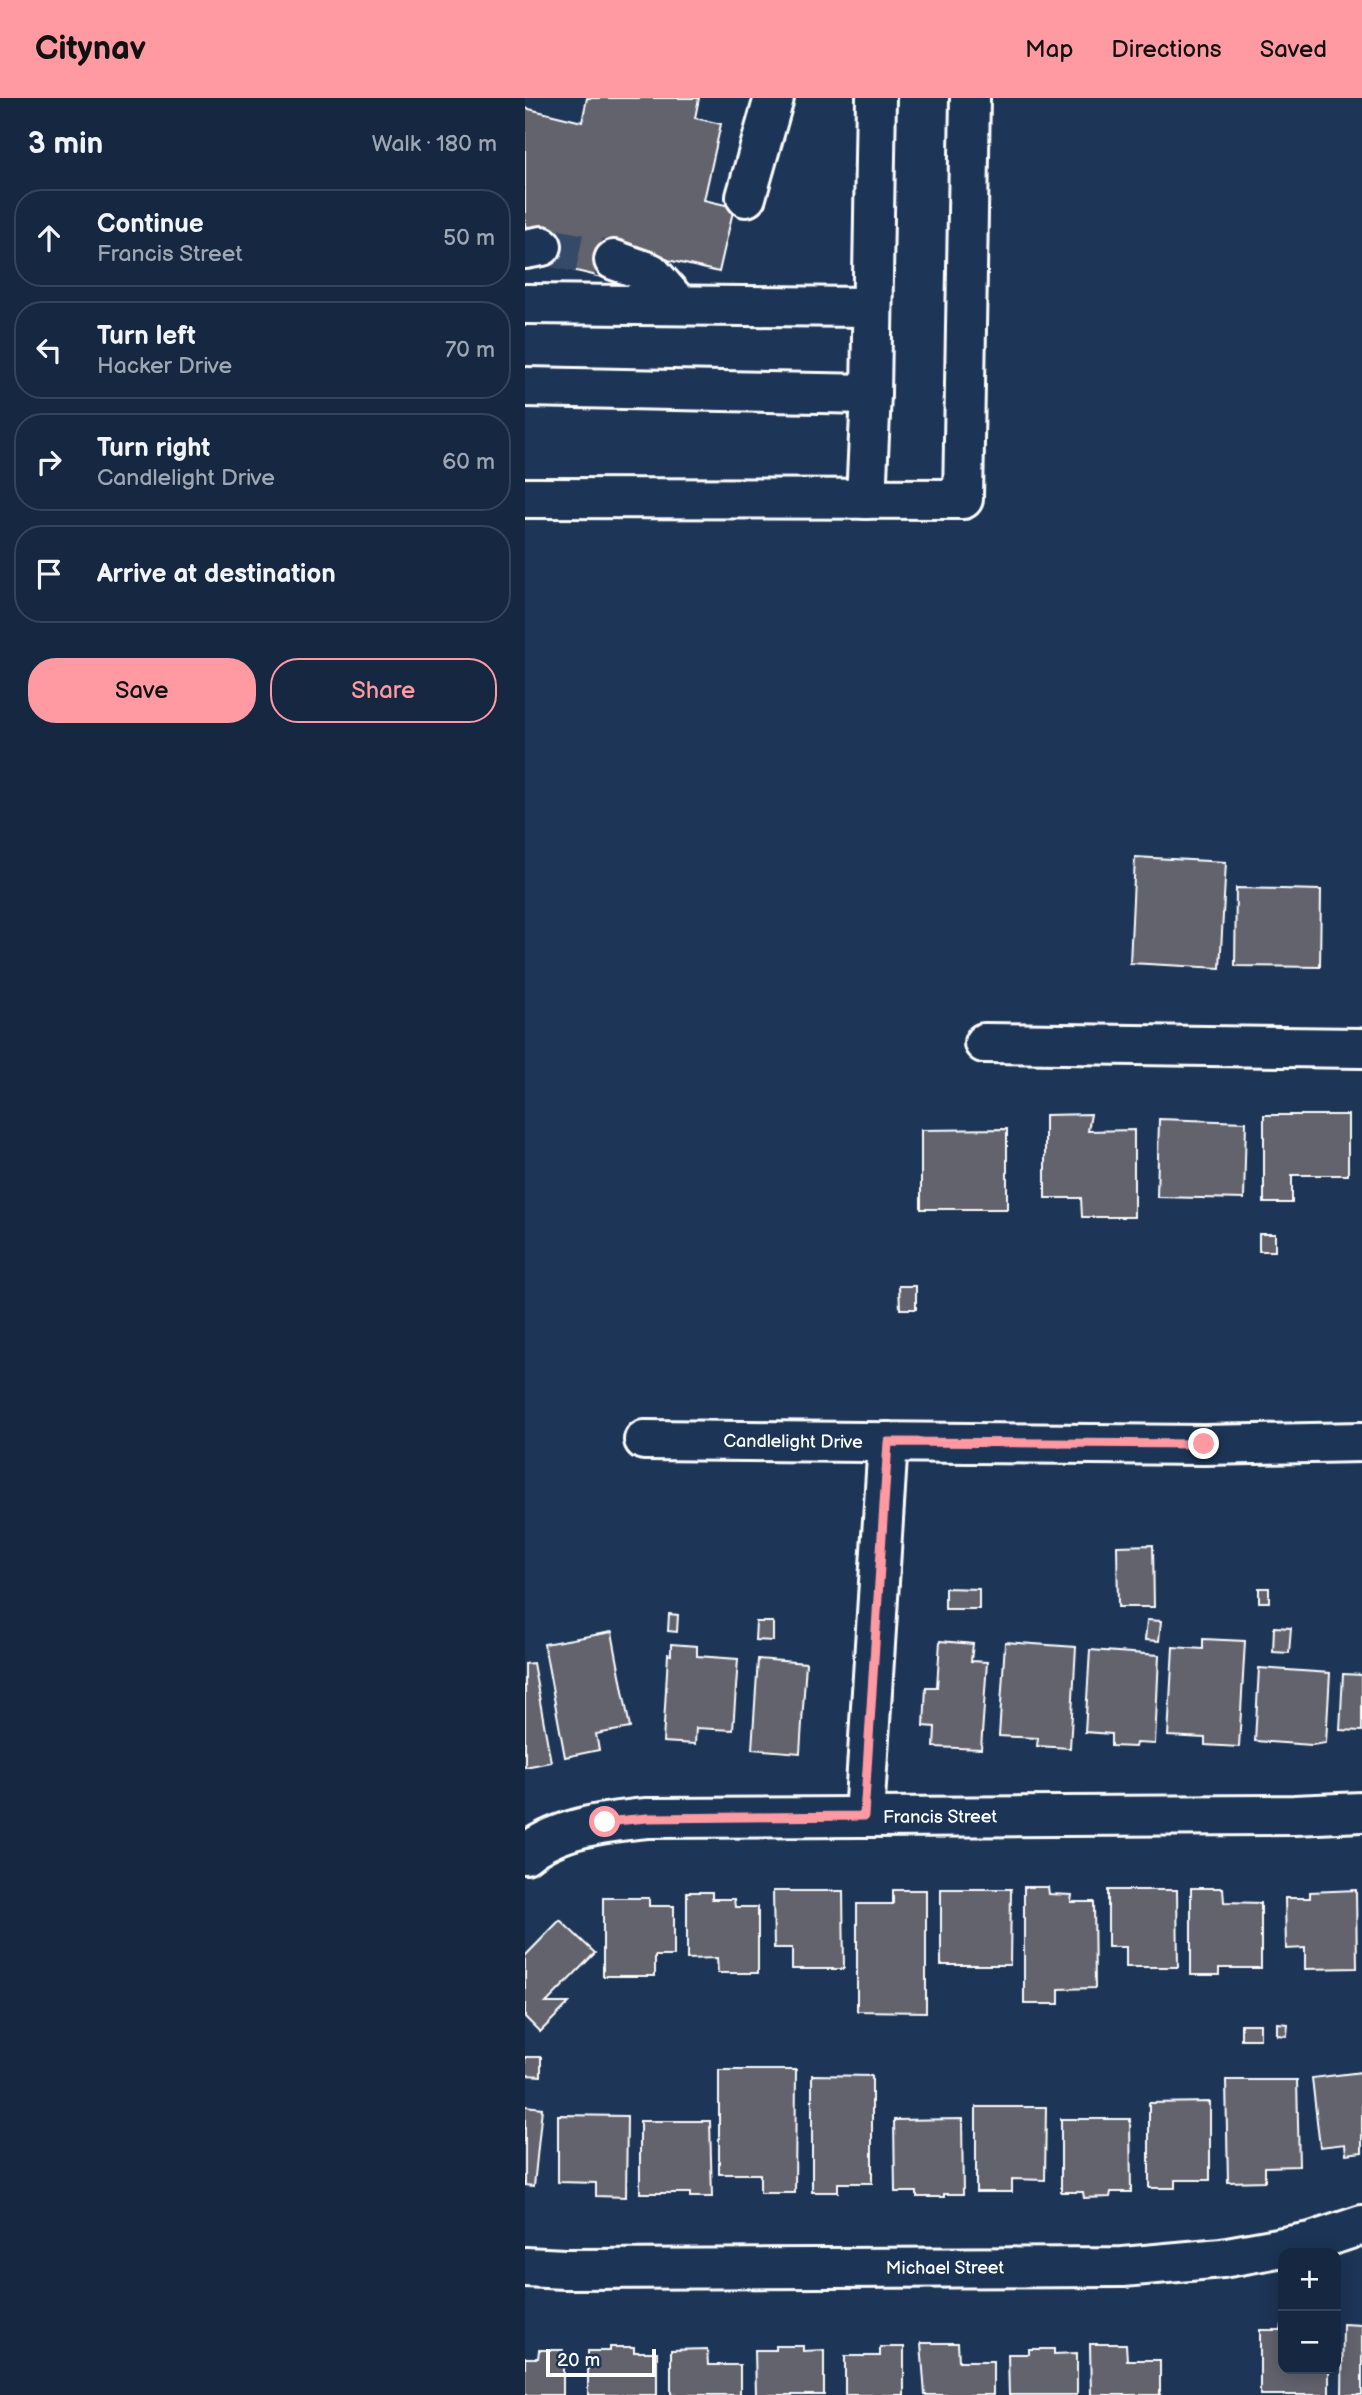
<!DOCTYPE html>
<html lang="en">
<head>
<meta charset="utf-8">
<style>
  body { margin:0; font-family:"Balsamiq Sans",sans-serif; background:#1f3048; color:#f1f3f6 }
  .controls { position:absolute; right:21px; bottom:21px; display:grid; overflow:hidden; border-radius:14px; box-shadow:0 4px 18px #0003 }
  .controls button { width:63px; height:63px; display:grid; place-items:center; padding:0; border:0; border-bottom:2px solid #35445a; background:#162841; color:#f1f3f6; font:35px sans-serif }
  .scale { position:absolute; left:21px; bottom:18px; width:110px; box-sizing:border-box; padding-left:7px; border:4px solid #fff; border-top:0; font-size:19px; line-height:24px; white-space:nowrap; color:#fff; -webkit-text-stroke:5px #1d3557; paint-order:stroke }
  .stop { position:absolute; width:21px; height:21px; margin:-16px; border:5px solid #ff9aa2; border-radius:50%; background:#fff }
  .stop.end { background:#ff9aa2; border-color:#fff; box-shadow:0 2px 7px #0008 }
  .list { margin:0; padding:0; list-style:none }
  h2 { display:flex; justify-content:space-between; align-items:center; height:91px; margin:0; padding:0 28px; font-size:30px }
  h2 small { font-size:23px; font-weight:400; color:#9ea6b1 }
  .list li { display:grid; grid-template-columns:46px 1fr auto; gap:21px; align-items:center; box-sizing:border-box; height:98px; margin:0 14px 14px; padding:0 14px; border:2px solid #35445a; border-radius:28px }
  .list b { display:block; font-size:26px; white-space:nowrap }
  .list p { margin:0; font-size:23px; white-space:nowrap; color:#9ea6b1 }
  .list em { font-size:23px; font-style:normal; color:#9ea6b1 }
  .actions { display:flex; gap:14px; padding:21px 28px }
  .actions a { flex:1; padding:16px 0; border:2px solid #ff9aa2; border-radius:28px; text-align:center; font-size:24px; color:#ff9aa2 }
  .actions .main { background:#ff9aa2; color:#111 }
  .icon { flex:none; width:38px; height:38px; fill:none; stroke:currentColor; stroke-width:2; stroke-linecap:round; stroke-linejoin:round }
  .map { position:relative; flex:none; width:837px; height:2297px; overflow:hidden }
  header { display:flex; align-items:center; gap:42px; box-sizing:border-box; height:98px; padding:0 35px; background:#ff9aa2; color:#111 }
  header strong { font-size:33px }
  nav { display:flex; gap:38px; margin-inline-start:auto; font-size:24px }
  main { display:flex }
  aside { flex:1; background:#162841 }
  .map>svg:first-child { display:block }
  .building { fill:#63636d; stroke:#fff; stroke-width:2 }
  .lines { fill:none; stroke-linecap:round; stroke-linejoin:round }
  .minor-tunnel { stroke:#344968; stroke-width:38; stroke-dasharray:38 19; stroke-linecap:butt }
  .minor-casing { stroke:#fff; stroke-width:44 }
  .minor { stroke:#1d3557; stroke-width:38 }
  .route { stroke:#ff9aa2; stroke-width:9 }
  .labels { text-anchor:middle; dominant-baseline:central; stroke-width:7; stroke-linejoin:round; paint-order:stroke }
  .street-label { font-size:18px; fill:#fff; stroke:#1d3557 }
</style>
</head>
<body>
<header>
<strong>Citynav</strong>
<nav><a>Map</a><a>Directions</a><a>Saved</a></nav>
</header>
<main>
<aside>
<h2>3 min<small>Walk · 180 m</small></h2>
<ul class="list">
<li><svg class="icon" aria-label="ahead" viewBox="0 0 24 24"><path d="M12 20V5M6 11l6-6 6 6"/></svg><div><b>Continue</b><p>Francis Street</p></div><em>50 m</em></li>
<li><svg class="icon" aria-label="left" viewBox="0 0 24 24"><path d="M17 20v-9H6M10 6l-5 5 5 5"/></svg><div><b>Turn left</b><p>Hacker Drive</p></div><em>70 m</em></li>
<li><svg class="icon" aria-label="right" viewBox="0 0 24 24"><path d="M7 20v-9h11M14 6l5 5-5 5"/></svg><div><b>Turn right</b><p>Candlelight Drive</p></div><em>60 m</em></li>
<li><svg class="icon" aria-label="arrive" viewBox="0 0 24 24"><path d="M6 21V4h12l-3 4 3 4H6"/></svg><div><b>Arrive at destination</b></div></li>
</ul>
<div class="actions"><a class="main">Save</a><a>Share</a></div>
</aside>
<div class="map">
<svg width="837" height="2297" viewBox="0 0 837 2297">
  <rect width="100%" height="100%" fill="#1d3557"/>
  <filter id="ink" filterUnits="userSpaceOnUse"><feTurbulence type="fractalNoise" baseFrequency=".0143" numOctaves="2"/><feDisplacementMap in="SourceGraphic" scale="14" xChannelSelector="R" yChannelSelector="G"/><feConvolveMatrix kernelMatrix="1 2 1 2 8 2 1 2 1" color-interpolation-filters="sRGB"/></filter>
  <g filter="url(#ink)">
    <!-- building -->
    <path class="building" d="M 62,0 L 174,0 L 170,20 L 196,26 L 179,102 L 209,109 L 194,174 L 92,150 L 85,181 L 13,164 L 20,133 L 0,128 L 0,10 L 57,24 Z
      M 610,759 L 701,764 L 695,870 L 605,865 Z
      M 711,790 L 796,792 L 795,869 L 710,868 Z
      M 566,1016 L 563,1033 L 609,1032 L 609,1119 L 557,1119 L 556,1100 L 520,1100 L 520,1017 Z
      M 739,1017 L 823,1017 L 823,1077 L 767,1077 L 767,1105 L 739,1105 Z
      M 634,1021 L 721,1024 L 719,1101 L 632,1099 Z
      M 482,1031 L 482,1111 L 396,1111 L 396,1032 Z
      M 734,1136 L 750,1136 L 750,1153 L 734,1153 Z
      M 374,1188 L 391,1188 L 391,1211 L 375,1211 Z
      M 628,1447 L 629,1509 L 593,1509 L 592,1448 Z
      M 420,1490 L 454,1491 L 454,1511 L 420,1511 Z
      M 734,1490 L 744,1490 L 744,1504 L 734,1504 Z
      M 144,1516 L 153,1517 L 152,1534 L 143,1533 Z
      M 622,1522 L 636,1523 L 634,1543 L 620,1542 Z
      M 231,1524 L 248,1524 L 248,1543 L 230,1542 Z
      M 749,1529 L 766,1530 L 764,1555 L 748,1554 Z
      M 87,1534 L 105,1630 L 71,1636 L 74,1652 L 40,1659 L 19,1546 Z
      M 678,1541 L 720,1543 L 714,1649 L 680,1647 L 680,1640 L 643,1638 L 648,1549 L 678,1551 Z
      M 415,1543 L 448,1546 L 446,1563 L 462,1564 L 456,1651 L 409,1649 L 410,1629 L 399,1628 L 401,1589 L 412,1589 Z
      M 480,1544 L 551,1549 L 545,1650 L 512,1648 L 513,1640 L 474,1638 Z
      M 146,1546 L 172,1548 L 172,1558 L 213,1561 L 208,1632 L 171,1630 L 170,1646 L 138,1644 L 143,1556 L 146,1557 Z
      M 565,1552 L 634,1557 L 630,1646 L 611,1645 L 610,1649 L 586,1648 L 586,1636 L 560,1634 Z
      M 233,1561 L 281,1565 L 275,1655 L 227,1651 Z
      M 8,1565 L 26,1664 L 0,1669 L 0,1566 Z
      M 734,1570 L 805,1575 L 801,1645 L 787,1647 L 730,1643 Z
      M 818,1576 L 837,1577 L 837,1633 L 815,1632 Z
      M 499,1789 L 523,1789 L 524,1796 L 547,1797 L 546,1804 L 569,1804 L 570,1890 L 534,1891 L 534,1906 L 499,1906 Z
      M 666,1790 L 698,1790 L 699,1804 L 736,1805 L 736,1870 L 694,1870 L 694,1877 L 666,1877 Z
      M 416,1791 L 486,1791 L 485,1867 L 416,1867 Z
      M 368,1792 L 401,1792 L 401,1914 L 332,1913 L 332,1806 L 368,1806 Z
      M 583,1792 L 652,1792 L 653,1869 L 601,1869 L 601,1849 L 583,1849 Z
      M 831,1792 L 832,1870 L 780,1871 L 780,1850 L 761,1851 L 760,1800 L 785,1800 L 785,1794 Z
      M 248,1793 L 318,1793 L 319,1871 L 267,1871 L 267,1850 L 249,1850 Z
      M 162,1794 L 187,1794 L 187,1801 L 209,1801 L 210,1809 L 233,1809 L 233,1875 L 193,1875 L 192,1860 L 162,1861 Z
      M 78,1800 L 124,1800 L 124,1808 L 149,1808 L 149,1858 L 130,1858 L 130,1878 L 78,1878 Z
      M 35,1822 L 70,1855 L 21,1905 L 44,1905 L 15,1934 L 0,1919 L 0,1858 Z
      M 752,1925 L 763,1926 L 762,1938 L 752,1937 Z
      M 716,1926 L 735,1926 L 735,1941 L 716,1941 Z
      M 0,1959 L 16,1959 L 16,1978 L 0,1977 Z
      M 194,1972 L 271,1972 L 270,2095 L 235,2095 L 235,2076 L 194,2076 Z
      M 837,1974 L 837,2054 L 821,2056 L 820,2046 L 795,2049 L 787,1980 Z
      M 287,1977 L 347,1978 L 347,2085 L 313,2085 L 313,2094 L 287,2094 Z
      M 701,1982 L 772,1982 L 774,2068 L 740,2069 L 740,2083 L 703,2084 Z
      M 685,2004 L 685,2082 L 650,2082 L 650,2090 L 624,2090 L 624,2005 Z
      M 0,2008 L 17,2010 L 9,2088 L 0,2087 Z
      M 451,2009 L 521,2009 L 520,2082 L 487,2081 L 487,2094 L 451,2094 Z
      M 33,2017 L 102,2018 L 101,2099 L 71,2098 L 71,2085 L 33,2084 Z
      M 437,2021 L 438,2096 L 419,2096 L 419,2099 L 392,2099 L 392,2094 L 370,2094 L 369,2022 Z
      M 536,2021 L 605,2021 L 606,2094 L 586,2094 L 585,2099 L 559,2100 L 558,2094 L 536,2094 Z
      M 115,2023 L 185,2023 L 187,2099 L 165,2099 L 165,2095 L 115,2095 Z
      M 818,2226 L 837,2227 L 837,2297 L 817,2297 Z
      M 757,2227 L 758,2227 L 758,2271 L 804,2271 L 804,2297 L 735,2297 L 735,2232 L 756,2232 Z
      M 396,2245 L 433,2245 L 434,2263 L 468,2263 L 468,2297 L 400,2297 Z
      M 565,2246 L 601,2246 L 602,2262 L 635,2262 L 635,2297 L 566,2297 Z
      M 251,2248 L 278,2248 L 278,2253 L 299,2252 L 299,2297 L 231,2297 L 230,2252 L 251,2252 Z
      M 85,2249 L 109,2249 L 109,2254 L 132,2254 L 132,2297 L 63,2297 L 63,2253 L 85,2253 Z
      M 355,2249 L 379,2249 L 379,2297 L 320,2297 L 320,2258 L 355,2258 Z
      M 182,2251 L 183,2267 L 215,2267 L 215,2297 L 146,2297 L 146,2252 Z
      M 504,2251 L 529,2251 L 529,2256 L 552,2255 L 552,2297 L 484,2297 L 483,2256 L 504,2256 Z
      M 14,2252 L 38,2252 L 38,2297 L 0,2297 L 0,2260 L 13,2260 Z"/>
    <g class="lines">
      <!-- minor-tunnel -->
      <path class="minor-tunnel" d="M 17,148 L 89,162"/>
      <!-- minor casing -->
      <g class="minor-casing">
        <g id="minor">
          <path d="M 221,99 L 249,0"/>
          <path d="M 0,151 L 17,148"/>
          <path d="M 89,162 L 126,175 L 154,207"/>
          <path d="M 0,206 L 347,209"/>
          <path d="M 0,289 L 346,296 L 351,0"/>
          <path d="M 0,400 L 438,401 L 445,0"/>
          <path d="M 341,401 L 346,296"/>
          <path d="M 459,945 L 837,950"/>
          <path id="s1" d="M 119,1342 L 679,1347 L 837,1344"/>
          <path d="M 339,1718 L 363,1344"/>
          <path id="s2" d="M 0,1756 C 34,1729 81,1724 122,1720 L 769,1717 L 837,1714"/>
          <path id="s3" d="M 0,2169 L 40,2171 L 598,2169 L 697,2160 L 786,2144 L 837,2127"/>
        </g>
      </g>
      <!-- minor -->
      <use href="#minor" class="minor"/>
    </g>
  </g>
  <g class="lines" filter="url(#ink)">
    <!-- route -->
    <path class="route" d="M 80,1724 L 122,1720 L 339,1718 L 363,1344 L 679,1346"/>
  </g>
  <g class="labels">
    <!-- street labels -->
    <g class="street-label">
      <text stroke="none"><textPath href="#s1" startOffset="149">Candlelight Drive</textPath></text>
      <text stroke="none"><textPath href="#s2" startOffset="422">Francis Street</textPath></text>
      <text stroke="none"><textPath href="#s3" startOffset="420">Michael Street</textPath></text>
    </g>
  </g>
</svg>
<div class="controls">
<button>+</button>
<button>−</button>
</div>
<div class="scale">20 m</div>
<div class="stop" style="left:80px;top:1724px"></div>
<div class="stop end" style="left:679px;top:1346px"></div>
</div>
</main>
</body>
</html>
